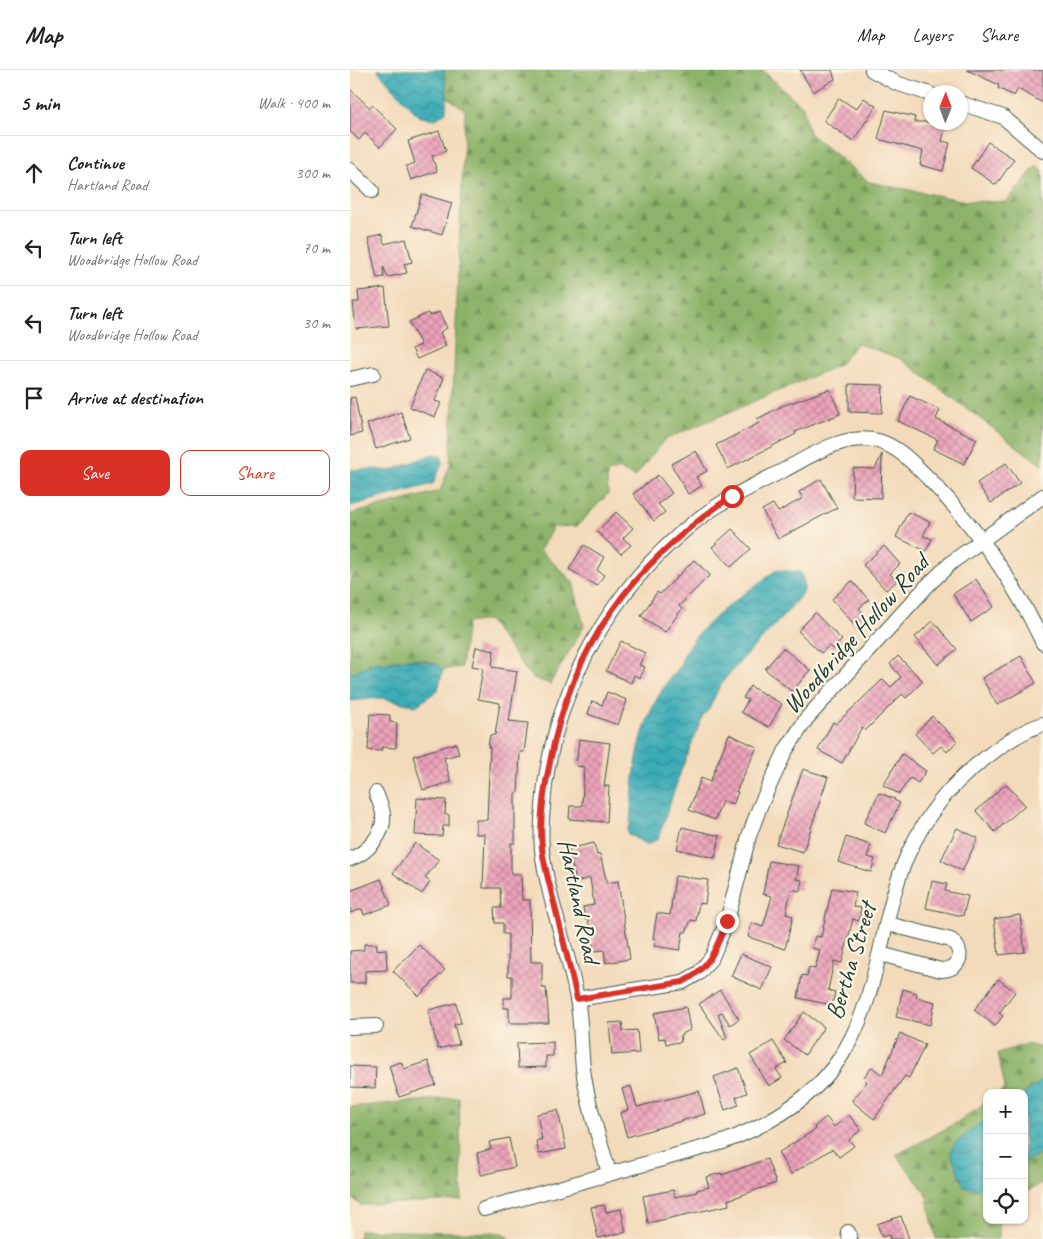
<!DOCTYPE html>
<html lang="en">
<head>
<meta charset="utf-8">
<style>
  body { margin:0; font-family:Caveat,sans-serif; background:#f6f6f6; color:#202124 }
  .controls { position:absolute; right:15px; bottom:15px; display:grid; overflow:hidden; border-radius:10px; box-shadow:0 1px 4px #0004 }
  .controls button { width:45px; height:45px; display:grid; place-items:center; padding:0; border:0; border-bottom:1px solid #e0e0e0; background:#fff; color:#202124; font:25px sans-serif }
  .compass { position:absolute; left:573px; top:15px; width:45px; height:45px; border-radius:50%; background:#fff; box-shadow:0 1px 4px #0004; rotate:1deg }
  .stop { position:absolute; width:15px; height:15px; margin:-11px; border:4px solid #d93025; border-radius:50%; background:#fff }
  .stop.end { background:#d93025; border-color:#fff; box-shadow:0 1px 5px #0008 }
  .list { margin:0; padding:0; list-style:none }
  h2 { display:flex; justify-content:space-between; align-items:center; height:65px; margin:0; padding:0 20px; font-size:21px }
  h2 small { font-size:16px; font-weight:400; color:#757577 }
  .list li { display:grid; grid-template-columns:32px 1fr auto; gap:15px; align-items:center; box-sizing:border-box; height:75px; padding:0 20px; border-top:1px solid #e0e0e0 }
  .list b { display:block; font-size:19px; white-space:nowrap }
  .list p { margin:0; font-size:16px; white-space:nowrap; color:#757577 }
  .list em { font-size:16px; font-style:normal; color:#757577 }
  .actions { display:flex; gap:10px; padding:15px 20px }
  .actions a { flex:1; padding:11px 0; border:1px solid #d93025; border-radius:10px; text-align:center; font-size:18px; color:#d93025 }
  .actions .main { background:#d93025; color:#fff }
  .icon { flex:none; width:28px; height:28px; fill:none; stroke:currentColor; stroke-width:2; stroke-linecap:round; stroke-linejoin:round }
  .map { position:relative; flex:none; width:693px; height:1169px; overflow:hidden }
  header { display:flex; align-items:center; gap:30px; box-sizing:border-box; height:70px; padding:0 25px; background:#fff; border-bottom:1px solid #e0e0e0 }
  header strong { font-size:24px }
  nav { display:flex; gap:28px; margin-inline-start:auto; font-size:18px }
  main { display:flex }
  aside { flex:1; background:#fff }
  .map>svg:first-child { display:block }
  .forest { fill:url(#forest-firs); stroke:#56784e }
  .water { fill:url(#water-waves); stroke:#2c7475 }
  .building { fill:url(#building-cross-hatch) }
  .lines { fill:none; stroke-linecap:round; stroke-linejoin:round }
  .street-casing { stroke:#3f5548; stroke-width:16 }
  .street { stroke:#fff; stroke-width:14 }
  .route { stroke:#d93025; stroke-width:6 }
  .labels { text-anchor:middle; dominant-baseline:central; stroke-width:4.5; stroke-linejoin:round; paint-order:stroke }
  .street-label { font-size:25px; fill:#1f3d34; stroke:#fcf5e5 }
</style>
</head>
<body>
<header>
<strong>Map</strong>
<nav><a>Map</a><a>Layers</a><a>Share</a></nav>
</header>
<main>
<aside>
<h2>5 min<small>Walk · 400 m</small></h2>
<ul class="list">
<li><svg class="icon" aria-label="ahead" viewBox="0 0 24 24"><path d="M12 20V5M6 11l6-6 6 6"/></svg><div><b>Continue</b><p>Hartland Road</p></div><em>300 m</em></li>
<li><svg class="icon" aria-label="left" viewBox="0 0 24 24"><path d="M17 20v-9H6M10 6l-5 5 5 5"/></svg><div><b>Turn left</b><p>Woodbridge Hollow Road</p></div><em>70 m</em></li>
<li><svg class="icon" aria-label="left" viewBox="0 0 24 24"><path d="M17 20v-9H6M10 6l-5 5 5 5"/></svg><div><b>Turn left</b><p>Woodbridge Hollow Road</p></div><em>30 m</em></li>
<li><svg class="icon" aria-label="arrive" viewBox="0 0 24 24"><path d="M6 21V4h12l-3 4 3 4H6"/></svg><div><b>Arrive at destination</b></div></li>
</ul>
<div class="actions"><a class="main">Save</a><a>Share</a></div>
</aside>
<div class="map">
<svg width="693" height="1169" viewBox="0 0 693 1169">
  <defs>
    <pattern id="forest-firs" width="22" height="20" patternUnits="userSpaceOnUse" patternTransform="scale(1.25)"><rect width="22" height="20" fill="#8cb369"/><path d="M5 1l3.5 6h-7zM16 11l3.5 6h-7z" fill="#729357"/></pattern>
    <pattern id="water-waves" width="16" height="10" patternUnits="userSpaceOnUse" patternTransform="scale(1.25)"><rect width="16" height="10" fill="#3aabb6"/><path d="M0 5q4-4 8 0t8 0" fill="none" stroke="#308c95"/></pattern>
    <pattern id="building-cross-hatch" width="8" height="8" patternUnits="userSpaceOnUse" patternTransform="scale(1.25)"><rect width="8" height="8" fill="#eda2ba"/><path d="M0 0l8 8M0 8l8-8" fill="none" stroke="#bf8598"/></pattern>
  </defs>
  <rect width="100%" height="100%" fill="#fcf5e5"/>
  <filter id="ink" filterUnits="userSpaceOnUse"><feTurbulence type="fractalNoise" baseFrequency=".02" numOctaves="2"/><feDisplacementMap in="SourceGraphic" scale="10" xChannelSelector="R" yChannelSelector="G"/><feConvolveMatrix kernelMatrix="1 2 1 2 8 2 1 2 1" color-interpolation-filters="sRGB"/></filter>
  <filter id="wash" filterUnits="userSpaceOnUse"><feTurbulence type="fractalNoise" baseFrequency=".0096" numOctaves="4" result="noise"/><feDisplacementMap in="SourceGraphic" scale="20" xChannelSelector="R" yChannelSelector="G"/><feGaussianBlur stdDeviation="1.12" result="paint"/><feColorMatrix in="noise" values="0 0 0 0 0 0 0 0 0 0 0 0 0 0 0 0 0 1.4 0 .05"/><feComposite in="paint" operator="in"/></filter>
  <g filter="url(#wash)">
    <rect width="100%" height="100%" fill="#f3daba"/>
    <!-- forest -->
    <path class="forest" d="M 94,0 L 412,0 L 453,37 L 459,63 L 519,112 L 616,131 L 656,132 L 687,95 L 693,101 L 693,396 L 551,289 L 507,273 L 489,295 L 314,370 L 285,407 L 270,399 L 257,403 L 258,424 L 227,456 L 203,457 L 190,480 L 223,512 L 234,556 L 200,614 L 181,607 L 138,550 L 117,553 L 111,597 L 93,600 C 72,578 24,593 0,603 L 0,444 L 90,421 L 100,395 L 115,40 L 97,27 Z
      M 676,974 L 693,978 L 693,1010 L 674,1024 L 649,1023 L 655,1018 L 648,983 Z
      M 109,1027 L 112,1130 L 11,1135 L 0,1127 L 0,1037 Z
      M 637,1031 L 637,1048 L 605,1073 L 626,1119 L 637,1114 L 637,1150 L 649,1150 L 649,1169 L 586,1169 L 576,1123 L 546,1085 L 606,1053 Z
      M 693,1082 L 693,1113 L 674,1123 L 674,1092 Z
      M 9,1160 L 152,1163 L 161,1169 L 9,1169 Z"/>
    <!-- water -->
    <path class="water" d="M 27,0 L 94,0 L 97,27 L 96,42 L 86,49 L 69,47 Z
      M 83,384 L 91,386 L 93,392 L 83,414 L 0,436 L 0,400 L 25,399 L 40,401 Z
      M 426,500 L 450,502 L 454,512 L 454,521 C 430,553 400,579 374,610 C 365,621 363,637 353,646 L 332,698 L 308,769 L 297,775 L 278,764 L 277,758 L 280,756 C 283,697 289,641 330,596 C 338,559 397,523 426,500 Z
      M 62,589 L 87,594 L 93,600 L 88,620 L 66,636 L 31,628 L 0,631 L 0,603 L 23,593 Z
      M 693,1010 L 693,1082 L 674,1092 L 674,1024 Z
      M 637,1048 L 637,1114 L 626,1119 L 614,1116 L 600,1082 L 605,1073 Z"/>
    <g id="blocks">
      <!-- building -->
      <path class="building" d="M 450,0 L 482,0 L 485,9 L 463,22 Z
        M 617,0 L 693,0 L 693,33 L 668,19 L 664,26 L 648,18 L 649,15 Z
        M 0,19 L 20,38 L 22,35 L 47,59 L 30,77 L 15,63 L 9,70 L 0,61 Z
        M 489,28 L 506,39 L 514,28 L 526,36 L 503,71 L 474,51 Z
        M 536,40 L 565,47 L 564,52 L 584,52 L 596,56 L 592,71 L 600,73 L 593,101 L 570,95 L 573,81 L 528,69 Z
        M 89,61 L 96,81 L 82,86 L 87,101 L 61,110 L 56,96 L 65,93 L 58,71 Z
        M 638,72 L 664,89 L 646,115 L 621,98 Z
        M 72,124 L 102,133 L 92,165 L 62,156 Z
        M 32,165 L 34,174 L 56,169 L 62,192 L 54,194 L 57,203 L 38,207 L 33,196 L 34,207 L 27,208 L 18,168 Z
        M 35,218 L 39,256 L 6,259 L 3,232 L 9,232 L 8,221 Z
        M 89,242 L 97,258 L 90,262 L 96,276 L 67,289 L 62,279 L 71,275 L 59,252 L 78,243 L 80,246 Z
        M 75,300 L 94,308 L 85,331 L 91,333 L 85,347 L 60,337 Z
        M 499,314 L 533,315 L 532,343 L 499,342 Z
        M 480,319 L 490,344 L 445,362 L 446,364 L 378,399 L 366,375 L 409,353 L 407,349 L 432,336 Z
        M 560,326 L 590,340 L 586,349 L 627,369 L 614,394 L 583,379 L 588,370 L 548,351 Z
        M 5,327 L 12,363 L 0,366 L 0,328 Z
        M 51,342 L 60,368 L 26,379 L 17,354 Z
        M 346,381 L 357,401 L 346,407 L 352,416 L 338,424 L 321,394 Z
        M 532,384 L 531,428 L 502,427 L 503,398 L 525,399 Z
        M 656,393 L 670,413 L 641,433 L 627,413 Z
        M 308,405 L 322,423 L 308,434 L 315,442 L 304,451 L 283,424 Z
        M 471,409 L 487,438 L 428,469 L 412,440 L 423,434 L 428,442 L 453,428 L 449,422 Z
        M 266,442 L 283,458 L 273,468 L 281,475 L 271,484 L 247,462 Z
        M 558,442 L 580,452 L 573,466 L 582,469 L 576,481 L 546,467 Z
        M 382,459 L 401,479 L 381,497 L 362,477 Z
        M 234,475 L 254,487 L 247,500 L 254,505 L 247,516 L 219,499 Z
        M 534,476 L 550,494 L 540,504 L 547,511 L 536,520 L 513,495 Z
        M 344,490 L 360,505 L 329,536 L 332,539 L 315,562 L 291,546 L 307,522 L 310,524 Z
        M 626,509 L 644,537 L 621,552 L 603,524 Z
        M 502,511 L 519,530 L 509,538 L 515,546 L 505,555 L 482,529 Z
        M 465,543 L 492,570 L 483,579 L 479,576 L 471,583 L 448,561 Z
        M 583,551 L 607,579 L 588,595 L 565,567 Z
        M 271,571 L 295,583 L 289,595 L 295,597 L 290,608 L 284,605 L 281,613 L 256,601 Z
        M 126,577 L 144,581 L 142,597 L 167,601 L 159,651 L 178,653 L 174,682 L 170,682 L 168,723 L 165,723 L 165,773 L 161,773 L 161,804 L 171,804 L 172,830 L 180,830 L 181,892 L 192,892 L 192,918 L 196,918 L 199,953 L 159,953 L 159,938 L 154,938 L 154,928 L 162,928 L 162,906 L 158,906 L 158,864 L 153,864 L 153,853 L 145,853 L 144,838 L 151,838 L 150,818 L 133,818 L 135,764 L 126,764 L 126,750 L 137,750 L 140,677 L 138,677 L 140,665 L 145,665 L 150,633 L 128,629 L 133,598 L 122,596 Z
        M 433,578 L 460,600 L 442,622 L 415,599 Z
        M 548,586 L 573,611 L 556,628 L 552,624 L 515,661 L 512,657 L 492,693 L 468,680 L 483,652 L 486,654 L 533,609 L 541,617 L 551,607 L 540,594 Z
        M 671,586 L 686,613 L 647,635 L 632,608 Z
        M 400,616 L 432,634 L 419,657 L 391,642 L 398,630 L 393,628 Z
        M 257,622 L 277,630 L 268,655 L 238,644 L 242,631 L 252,635 Z
        M 20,644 L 40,645 L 40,652 L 47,653 L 46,678 L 32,677 L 31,681 L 18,680 Z
        M 582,646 L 607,671 L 597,682 L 591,676 L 583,683 L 565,664 Z
        M 379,664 L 407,677 L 386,722 L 388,722 L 383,735 L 372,731 L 365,750 L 339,740 L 351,708 L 360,712 Z
        M 229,669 L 260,673 L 254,716 L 259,716 L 257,752 L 219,749 L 220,736 L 232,736 L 234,697 L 226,696 Z
        M 106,673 L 109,684 L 94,688 L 101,712 L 73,720 L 63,686 Z
        M 552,684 L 576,701 L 568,713 L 560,708 L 549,724 L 533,715 Z
        M 453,699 L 478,707 L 453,782 L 426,774 Z
        M 656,714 L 675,735 L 645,762 L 626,741 Z
        M 529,723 L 545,729 L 544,730 L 550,733 L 535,763 L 514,753 Z
        M 67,728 L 96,730 L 95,744 L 99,745 L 99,756 L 93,756 L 92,766 L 65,765 Z
        M 332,757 L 370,766 L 365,788 L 327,779 Z
        M 607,758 L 628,768 L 612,801 L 591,790 Z
        M 496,767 L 521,775 L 517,787 L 525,789 L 521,802 L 488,792 Z
        M 65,773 L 89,790 L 75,808 L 80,812 L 72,824 L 43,803 Z
        M 244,773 L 247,785 L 250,784 L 257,813 L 268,811 L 280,889 L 256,893 L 254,880 L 244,881 L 238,849 L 235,850 L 233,837 L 244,835 L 240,808 L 226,812 L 218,779 Z
        M 419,791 L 449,796 L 446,809 L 452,810 L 450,821 L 441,819 L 436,844 L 443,846 L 435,879 L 398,867 L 402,853 L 413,857 L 422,826 L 413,824 Z
        M 325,806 L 358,810 L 355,834 L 349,833 L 346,851 L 341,850 L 336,862 L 333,862 L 330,880 L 304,876 L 306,869 L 303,868 L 307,843 L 320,845 Z
        M 31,809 L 41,835 L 14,845 L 12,839 L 0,843 L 0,821 Z
        M 582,811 L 597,814 L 595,821 L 618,826 L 613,846 L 576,838 Z
        M 482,818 L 506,822 L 503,837 L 511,838 L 509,851 L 503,849 L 492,893 L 484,891 L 478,920 L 485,922 L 482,935 L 448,928 L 452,905 L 457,906 L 459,897 L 465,899 L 470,880 L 462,878 L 465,866 L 471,867 Z
        M 670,845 L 675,882 L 649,885 L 644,849 Z
        M 14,874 L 27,874 L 27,880 L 36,879 L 37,900 L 15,901 L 15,913 L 0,913 L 0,881 L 14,880 Z
        M 69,875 L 95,900 L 69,926 L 43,901 Z
        M 391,884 L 422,897 L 412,920 L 381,906 Z
        M 648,909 L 665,922 L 649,943 L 653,946 L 645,956 L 624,940 Z
        M 553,919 L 567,923 L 566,927 L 585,932 L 580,955 L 546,947 Z
        M 370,920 L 389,949 L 380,955 L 372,942 L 368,944 L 377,968 L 374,970 L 349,934 Z
        M 106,933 L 111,953 L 104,954 L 109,974 L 88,979 L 78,940 Z
        M 336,937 L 340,960 L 330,965 L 331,972 L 316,974 L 315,968 L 309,969 L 304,943 Z
        M 454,942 L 474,957 L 455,985 L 434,970 Z
        M 272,952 L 273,961 L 287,960 L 289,983 L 262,985 L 259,953 Z
        M 550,963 L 575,975 L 559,1008 L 555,1006 L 524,1049 L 502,1031 L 517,1012 L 513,1008 L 522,997 L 532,1005 Z
        M 423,971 L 437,993 L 426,999 L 432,1008 L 419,1016 L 400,985 Z
        M 203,972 L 203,986 L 196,986 L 196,997 L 168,998 L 167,973 Z
        M 78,991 L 86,1015 L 49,1027 L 39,996 L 51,992 L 54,999 Z
        M 0,996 L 26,997 L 25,1018 L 0,1017 Z
        M 388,998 L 397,1023 L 386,1027 L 389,1035 L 375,1040 L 364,1007 Z
        M 281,1016 L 287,1037 L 349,1021 L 355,1044 L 277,1067 L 270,1043 L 278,1040 L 272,1019 Z
        M 208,1040 L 216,1079 L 189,1084 L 186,1071 L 192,1069 L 187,1044 Z
        M 499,1045 L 511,1060 L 499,1070 L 504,1076 L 489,1087 L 482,1079 L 441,1104 L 428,1083 L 466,1059 L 464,1057 L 476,1047 L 484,1057 Z
        M 159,1068 L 165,1097 L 131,1105 L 127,1083 L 141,1079 L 139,1072 Z
        M 417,1089 L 426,1113 L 378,1130 L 379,1135 L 298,1153 L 293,1126 L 323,1120 L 325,1127 L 347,1122 L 347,1120 L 359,1117 L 356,1107 L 371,1103 L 372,1105 Z
        M 254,1135 L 256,1142 L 271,1139 L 276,1162 L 248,1168 L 241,1137 Z
        M 551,1146 L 559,1169 L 540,1169 L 539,1165 L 532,1167 L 527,1154 Z"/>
    </g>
  </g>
  <g filter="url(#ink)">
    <use href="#blocks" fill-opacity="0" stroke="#3f5548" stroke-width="1"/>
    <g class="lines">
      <!-- street casing -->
      <g class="street-casing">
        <path id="street" d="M 522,0 L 546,13 L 580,24
          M 610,33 L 653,47 L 693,81
          M 0,100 L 22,121
          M 0,309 L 23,304
          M 0,789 C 17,783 35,764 33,745 C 33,738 28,729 26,723
          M 530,884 L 591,900 C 610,900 616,882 601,870 L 538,854
          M 227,929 L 333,912 L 349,903 L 362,887 L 377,851 L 399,766 L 410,736 L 436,680 L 457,648 L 577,516 L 602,492 L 693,426
          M 0,957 L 26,956
          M 259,1103 C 250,1071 239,1039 234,1006 C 230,981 232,955 227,929 C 218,879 198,830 192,780 C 190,759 193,735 195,715 C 209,612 262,519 342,454 C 370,431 403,416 434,400 C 463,385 493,363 528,371 C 549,377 564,394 579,409 C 627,458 664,511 693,573
          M 134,1139 L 373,1072 C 418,1055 463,1029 490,988 C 531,926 529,850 558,784 C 574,749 598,717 629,693 C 649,677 669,662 693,654
          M 498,1162 L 500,1169"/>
      </g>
      <!-- street -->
      <use href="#street" class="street"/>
    </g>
  </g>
  <g class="lines" filter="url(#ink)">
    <!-- route -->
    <path class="route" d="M 377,851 C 366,878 361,897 333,912 L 227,929 C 220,897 212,865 204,833 C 200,815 194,797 192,778 C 189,750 194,719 200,692 C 222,574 284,493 382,426"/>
  </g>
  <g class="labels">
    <!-- street labels -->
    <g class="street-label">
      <text transform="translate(506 564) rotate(-48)">Woodbridge Hollow Road</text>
      <text transform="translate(229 831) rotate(78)">Hartland Road</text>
      <text transform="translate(501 891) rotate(-73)">Bertha Street</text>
    </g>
  </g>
</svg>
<div class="controls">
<button>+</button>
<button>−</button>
<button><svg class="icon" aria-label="locate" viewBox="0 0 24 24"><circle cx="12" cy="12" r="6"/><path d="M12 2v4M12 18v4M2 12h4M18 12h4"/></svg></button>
</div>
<svg class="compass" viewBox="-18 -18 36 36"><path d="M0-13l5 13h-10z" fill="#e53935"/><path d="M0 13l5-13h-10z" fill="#757577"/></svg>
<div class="stop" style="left:382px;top:426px"></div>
<div class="stop end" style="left:377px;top:851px"></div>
</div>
</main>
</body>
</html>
